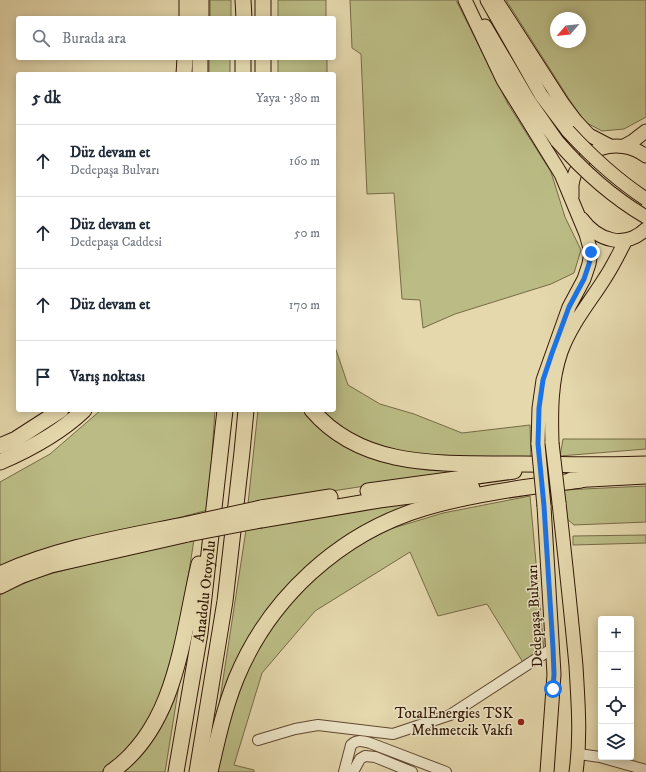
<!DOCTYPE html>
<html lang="tr">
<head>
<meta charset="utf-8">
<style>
  body { margin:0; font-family:"IM FELL DW Pica",serif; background:#f2f2f3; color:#1f2937 }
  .controls { position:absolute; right:12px; bottom:12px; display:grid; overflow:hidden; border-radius:4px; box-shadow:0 2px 10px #0003 }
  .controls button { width:36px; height:36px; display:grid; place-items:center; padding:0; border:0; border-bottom:1px solid #e0e1e3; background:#fff; color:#1f2937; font:20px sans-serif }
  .compass { position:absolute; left:550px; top:12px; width:36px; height:36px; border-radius:50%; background:#fff; box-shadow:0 2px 10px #0003; rotate:242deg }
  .stop { position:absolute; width:12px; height:12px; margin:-9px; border:3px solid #1a73e8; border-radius:50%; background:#fff }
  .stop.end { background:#1a73e8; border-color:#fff; box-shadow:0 1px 4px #0008 }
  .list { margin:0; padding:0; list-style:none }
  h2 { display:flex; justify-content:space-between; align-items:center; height:52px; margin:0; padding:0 16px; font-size:17px }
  h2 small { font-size:13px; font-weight:400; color:#747a83 }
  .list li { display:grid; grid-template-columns:26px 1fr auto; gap:12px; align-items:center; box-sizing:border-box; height:72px; padding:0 16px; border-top:1px solid #e0e1e3 }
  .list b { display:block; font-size:15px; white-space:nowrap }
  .list p { margin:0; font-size:13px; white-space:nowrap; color:#747a83 }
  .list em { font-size:13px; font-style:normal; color:#747a83 }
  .icon { flex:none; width:22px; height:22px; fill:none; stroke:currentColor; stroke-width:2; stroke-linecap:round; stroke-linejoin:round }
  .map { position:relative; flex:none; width:646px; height:772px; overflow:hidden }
  .search { position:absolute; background:#fff; box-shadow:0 2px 10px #0003; left:16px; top:16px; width:320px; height:44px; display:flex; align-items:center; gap:10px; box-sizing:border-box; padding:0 14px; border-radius:4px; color:#747a83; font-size:15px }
  .panel { position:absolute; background:#fff; box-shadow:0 2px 10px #0003; left:16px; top:72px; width:320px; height:340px; border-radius:4px }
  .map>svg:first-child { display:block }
  .green { fill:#bbbc85; stroke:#776a46; fill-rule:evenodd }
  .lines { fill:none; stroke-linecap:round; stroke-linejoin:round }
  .minor-casing { stroke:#604830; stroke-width:12 }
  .major-casing { stroke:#331806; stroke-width:15 }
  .highway-casing { stroke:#331806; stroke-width:17 }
  .minor { stroke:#eee6ca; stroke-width:10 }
  .major { stroke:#e5d8ad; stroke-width:13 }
  .highway { stroke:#e5d8ad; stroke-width:15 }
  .major-bridge-casing { stroke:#331806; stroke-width:15; stroke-linecap:butt }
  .highway-bridge-casing { stroke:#331806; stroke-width:17; stroke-linecap:butt }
  .major-bridge { stroke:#e5d8ad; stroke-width:13 }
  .highway-bridge { stroke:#e5d8ad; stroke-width:15 }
  .route { stroke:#1a73e8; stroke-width:5 }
  .poi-dot { fill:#8f2418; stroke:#eee6ca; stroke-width:1.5 }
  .labels { text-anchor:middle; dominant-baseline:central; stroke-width:3; stroke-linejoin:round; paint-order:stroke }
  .street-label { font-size:15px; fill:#331806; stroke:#eee6ca }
  .poi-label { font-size:15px; fill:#331806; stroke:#eee6ca; text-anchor:end }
</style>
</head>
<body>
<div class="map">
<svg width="646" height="772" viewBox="0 0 646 772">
  <rect width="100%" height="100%" fill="#e5d8ad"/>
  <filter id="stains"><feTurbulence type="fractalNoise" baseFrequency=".005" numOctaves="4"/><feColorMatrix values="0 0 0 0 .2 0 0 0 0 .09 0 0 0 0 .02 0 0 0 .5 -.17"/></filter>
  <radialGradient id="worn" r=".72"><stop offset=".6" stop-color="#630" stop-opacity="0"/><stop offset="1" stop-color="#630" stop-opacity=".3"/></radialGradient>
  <!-- green -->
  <path class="green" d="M 210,0 L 231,0 L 231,18 L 210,18 Z
    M 278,0 L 326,0 L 326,18 L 278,18 Z
    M 350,0 L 456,0 L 508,104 L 551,172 L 565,217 L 581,250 L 574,273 L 551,284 L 455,314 L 423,328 L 420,300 L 402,299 L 394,193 L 367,194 L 361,54 L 352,48 Z
    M 506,0 L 646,0 L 646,117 L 624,129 L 602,131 L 585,122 L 569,99 ZM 556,18 L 580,18 L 580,42 L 556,42 Z
    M 209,58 L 230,58 L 230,74 L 209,74 Z
    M 278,58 L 327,58 L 327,74 L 278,74 Z
    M 334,344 L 348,385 L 380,404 L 414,414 L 462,433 L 530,425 L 531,459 L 436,459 L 388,451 L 340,430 L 321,410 L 334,410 Z
    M 101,410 L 215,410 L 208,510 L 35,556 L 0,572 L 0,482 L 50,454 Z
    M 258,410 L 304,410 L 314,421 L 322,427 L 446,470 L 446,472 L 443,474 L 248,504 Z
    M 563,439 L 646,439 L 646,449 L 560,456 Z
    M 646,486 L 646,522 L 574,525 L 566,518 L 563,490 Z
    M 455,495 L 305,573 L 218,712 L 246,530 Z
    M 530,496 L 544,651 L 524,664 L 487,604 L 438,616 L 410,552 L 315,611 L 262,673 L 234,765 L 254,770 L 254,772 L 215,772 L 224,728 L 247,665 L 276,617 L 303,585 L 347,551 L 390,529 L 443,513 Z
    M 646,535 L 646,543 L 573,545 L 573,536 Z
    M 194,540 C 183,606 175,695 128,746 L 130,749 L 102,772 L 2,772 L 0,771 L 0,595 L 38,577 L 147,549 Z
    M 180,679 L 165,772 L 118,772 Z"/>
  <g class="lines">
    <!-- minor casing -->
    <g class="minor-casing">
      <path id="minor" d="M 258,740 L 295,729 L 318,725 L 393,734 L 450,715 L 553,648
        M 579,754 L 600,757 L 646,770
        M 344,772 L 351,745 C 357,739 363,741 370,743 L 446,772
        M 353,772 L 360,759 L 365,756 L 375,757 L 412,772"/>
    </g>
    <!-- major casing -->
    <g class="major-casing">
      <path id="major" d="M 465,0 L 503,80 L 561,174 L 586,234 L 591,252 L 589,264 L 584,279 L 569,307 L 543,380 L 539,408 L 538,444
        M 487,0 L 541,95 L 568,131
        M 496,0 L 563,104 L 575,120 L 589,135 L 610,146
        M 485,26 L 529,101 L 557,141
        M 624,146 L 633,141 L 646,131
        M 572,197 C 572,193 572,189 572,185 C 577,148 618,135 646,156
        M 582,219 C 598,241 625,249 646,229
        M 552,443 C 551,412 551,381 561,352 C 571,324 590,302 605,278 C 613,266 619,253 626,240
        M 559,503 C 565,557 571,612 576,666 C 578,702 581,736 576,772
        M 544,506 L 554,674 L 547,772"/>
    </g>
    <!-- highway casing -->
    <g class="highway-casing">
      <g id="highway">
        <path d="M 243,0 L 244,18"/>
        <path d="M 263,0 L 263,18"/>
        <path d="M 187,18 L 187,0"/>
        <path d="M 201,18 L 201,0"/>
        <path d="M 184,74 L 185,58"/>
        <path d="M 200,74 L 200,58"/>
        <path d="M 243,74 L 243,58"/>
        <path d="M 263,74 L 263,58"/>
        <path d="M 312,410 C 364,471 447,463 519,464 C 561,464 604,466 646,464"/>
        <path d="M 0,446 L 16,439 L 61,410"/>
        <path d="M 0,462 C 30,449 60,433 84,410"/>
        <path d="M 571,480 L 646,476"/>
        <path d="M 368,491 L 514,471"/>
        <path d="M 261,508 L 330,497"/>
        <path d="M 261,520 L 379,500 L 472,488"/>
        <path d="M 0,574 C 59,547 125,537 188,524"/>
        <path d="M 0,586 L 20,576 L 51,565 L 188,534"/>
        <path d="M 111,772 C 177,726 182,636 199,564"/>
        <path id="s1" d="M 176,772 L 200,633 L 225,410"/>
        <path d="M 197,772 L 225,601 L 242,452 L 246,410"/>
        <path d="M 210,772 C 217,741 224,709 236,679 C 269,598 340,533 424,508 C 475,493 528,487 581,480"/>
      </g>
    </g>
    <!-- minor -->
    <use href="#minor" class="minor"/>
    <!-- major -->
    <use href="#major" class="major"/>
    <!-- highway -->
    <use href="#highway" class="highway"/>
    <!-- major-bridge casing -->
    <g class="major-bridge-casing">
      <path id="major-bridge" d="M 568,131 C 592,157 617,180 646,199
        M 557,141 C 583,171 612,197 646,217
        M 552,443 L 559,503
        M 538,444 L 544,506"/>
    </g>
    <!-- highway-bridge casing -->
    <g class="highway-bridge-casing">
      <path id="highway-bridge" d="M 188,524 L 261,508
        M 188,534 L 261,520"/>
    </g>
    <!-- major-bridge -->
    <use href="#major-bridge" class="major-bridge"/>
    <!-- highway-bridge -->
    <use href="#highway-bridge" class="highway-bridge"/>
  </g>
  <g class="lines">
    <!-- route -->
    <path class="route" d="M 553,689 L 554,674 L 553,648 L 544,506 L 538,444 L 539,408 L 543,380 L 552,353 L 569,307 L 584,279 L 589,264 L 591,252"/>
  </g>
  <!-- markers -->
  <circle class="poi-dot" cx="521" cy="722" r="4"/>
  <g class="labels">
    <!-- street labels -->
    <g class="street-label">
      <text stroke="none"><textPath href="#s1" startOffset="183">Anadolu Otoyolu</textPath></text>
      <text transform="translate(535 616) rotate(-93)">Dedepaşa Bulvarı</text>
    </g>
    <!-- poi labels -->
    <g class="poi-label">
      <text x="513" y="713">TotalEnergies TSK<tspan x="513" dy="17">Mehmetcik Vakfı</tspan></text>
    </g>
  </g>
  <rect width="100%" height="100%" filter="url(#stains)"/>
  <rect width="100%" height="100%" fill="url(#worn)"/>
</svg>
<div class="controls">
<button>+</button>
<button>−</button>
<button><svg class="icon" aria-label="locate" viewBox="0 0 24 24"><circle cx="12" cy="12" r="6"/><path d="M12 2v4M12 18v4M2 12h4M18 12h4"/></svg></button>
<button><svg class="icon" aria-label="layers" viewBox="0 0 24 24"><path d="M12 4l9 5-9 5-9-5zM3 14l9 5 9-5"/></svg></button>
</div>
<svg class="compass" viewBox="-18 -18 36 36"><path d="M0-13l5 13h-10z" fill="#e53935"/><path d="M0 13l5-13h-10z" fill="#747a83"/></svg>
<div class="stop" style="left:553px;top:689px"></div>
<div class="stop end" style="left:591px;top:252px"></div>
<div class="search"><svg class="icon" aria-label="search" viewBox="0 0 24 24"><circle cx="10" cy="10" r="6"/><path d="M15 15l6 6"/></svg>Burada ara</div>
<section class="panel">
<h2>5 dk<small>Yaya · 380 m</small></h2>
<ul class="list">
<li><svg class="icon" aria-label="ahead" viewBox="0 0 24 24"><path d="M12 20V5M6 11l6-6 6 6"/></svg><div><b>Düz devam et</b><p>Dedepaşa Bulvarı</p></div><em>160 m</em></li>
<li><svg class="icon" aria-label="ahead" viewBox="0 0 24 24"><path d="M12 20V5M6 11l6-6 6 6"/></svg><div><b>Düz devam et</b><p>Dedepaşa Caddesi</p></div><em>50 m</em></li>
<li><svg class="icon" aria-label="ahead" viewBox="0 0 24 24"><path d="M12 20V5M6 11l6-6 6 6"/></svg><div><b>Düz devam et</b></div><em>170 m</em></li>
<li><svg class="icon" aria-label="arrive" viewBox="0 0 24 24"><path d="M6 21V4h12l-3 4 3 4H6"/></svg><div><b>Varış noktası</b></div></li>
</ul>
</section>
</div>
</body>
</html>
